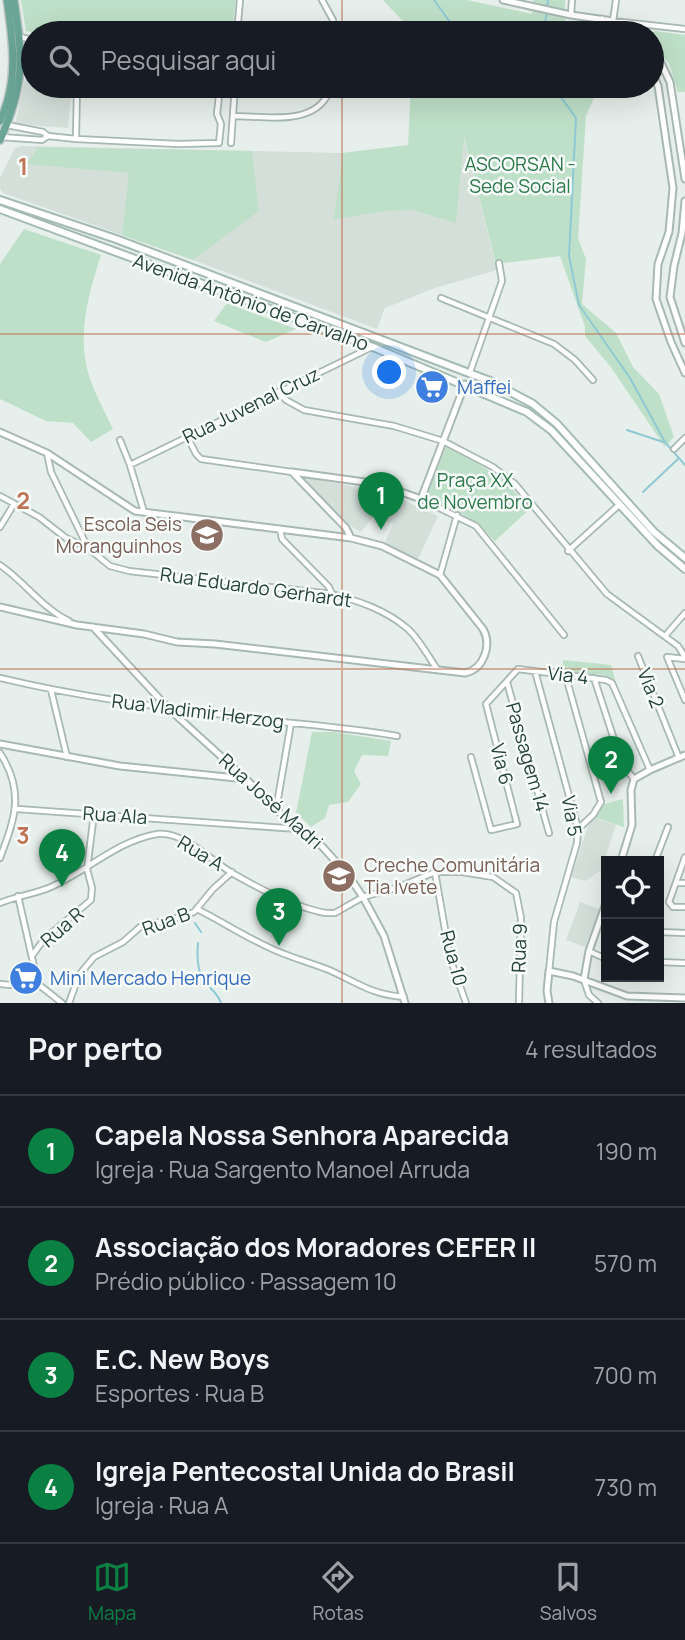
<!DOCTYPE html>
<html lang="pt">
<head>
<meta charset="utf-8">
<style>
  body { margin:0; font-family:Manrope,sans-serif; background:#20242c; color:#f1f3f6 }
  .controls { position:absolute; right:21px; bottom:21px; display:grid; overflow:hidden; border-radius:0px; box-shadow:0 7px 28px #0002 }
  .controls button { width:63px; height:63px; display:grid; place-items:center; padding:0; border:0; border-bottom:2px solid #363941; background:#171b24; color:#f1f3f6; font:35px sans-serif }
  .you { position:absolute; left:390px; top:373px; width:24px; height:24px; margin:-18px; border:5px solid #fff; border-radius:50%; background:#1a73e8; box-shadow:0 0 0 10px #1a73e833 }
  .badge { display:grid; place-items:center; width:46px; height:46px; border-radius:50%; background:#0b8043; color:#fff; font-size:23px; font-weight:700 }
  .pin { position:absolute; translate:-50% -58px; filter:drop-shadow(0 2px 4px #0008) }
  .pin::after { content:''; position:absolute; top:37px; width:24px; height:21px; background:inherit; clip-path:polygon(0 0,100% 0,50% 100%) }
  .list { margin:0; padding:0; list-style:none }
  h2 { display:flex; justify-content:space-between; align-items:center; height:91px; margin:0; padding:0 28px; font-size:30px }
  h2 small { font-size:23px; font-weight:400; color:#9ea1a6 }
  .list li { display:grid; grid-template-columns:46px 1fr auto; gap:21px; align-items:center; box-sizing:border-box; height:112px; padding:0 28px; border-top:2px solid #363941 }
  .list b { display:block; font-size:26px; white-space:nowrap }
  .list p { margin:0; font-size:23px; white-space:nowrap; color:#9ea1a6 }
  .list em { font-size:23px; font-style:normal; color:#9ea1a6 }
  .icon { flex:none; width:38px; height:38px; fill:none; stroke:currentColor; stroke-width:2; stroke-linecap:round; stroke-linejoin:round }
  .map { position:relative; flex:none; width:685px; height:1003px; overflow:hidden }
  .search { position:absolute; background:#171b24; box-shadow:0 7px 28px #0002; left:21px; right:21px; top:21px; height:77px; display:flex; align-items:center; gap:18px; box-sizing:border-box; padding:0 24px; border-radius:38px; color:#9ea1a6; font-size:26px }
  .sheet { height:539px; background:#171b24 }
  nav { display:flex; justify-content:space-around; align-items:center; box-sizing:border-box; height:98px; border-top:2px solid #363941; background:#171b24; font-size:19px; color:#9ea1a6 }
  nav a { display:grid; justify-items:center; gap:4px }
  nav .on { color:#0b8043 }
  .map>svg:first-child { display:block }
  .built { fill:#d4dfda }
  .green { fill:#bfe0c8 }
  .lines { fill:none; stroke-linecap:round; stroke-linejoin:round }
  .stream { stroke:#8ec9d4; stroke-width:2 }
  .minor-casing { stroke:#a8b8b2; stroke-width:8 }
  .tertiary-casing { stroke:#a8b8b2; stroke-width:9 }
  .secondary-casing { stroke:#a4bbb3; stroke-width:10 }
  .primary-casing { stroke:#c2cac8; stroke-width:10 }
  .minor { stroke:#fff; stroke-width:4.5 }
  .tertiary { stroke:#fff; stroke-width:5 }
  .secondary { stroke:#fff; stroke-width:6 }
  .primary { stroke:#6aa596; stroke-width:7 }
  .grid { fill:none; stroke:#c07456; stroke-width:2; stroke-opacity:0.55 }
  .labels { text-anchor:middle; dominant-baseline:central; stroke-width:5; stroke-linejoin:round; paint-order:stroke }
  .park-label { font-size:19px; fill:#2d7a4b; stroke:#f7fbf9 }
  .street-label { font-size:19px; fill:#24423a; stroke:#f7fbf9 }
  .shop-label { font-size:19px; fill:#366cbe; stroke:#f7fbf9; text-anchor:start }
  .education-label { font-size:19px; fill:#785e54; stroke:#f7fbf9; text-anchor:end }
  .grid-label { font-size:23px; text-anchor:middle; font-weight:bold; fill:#c07456; stroke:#f7fbf9; stroke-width:5; stroke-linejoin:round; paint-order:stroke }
</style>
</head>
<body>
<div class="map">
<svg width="685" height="1003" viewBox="0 0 685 1003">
  <rect width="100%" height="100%" fill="#e6efeb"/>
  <!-- built -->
  <path class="built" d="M 26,48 L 33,50 L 33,86 L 72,86 L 68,128 L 15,124 L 25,79 Z
    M 463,134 L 497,270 L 435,288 L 385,308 L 377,329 L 193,260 L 3,193 L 0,188 L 0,178 L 15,148 L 21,146 L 343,153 L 408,145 Z
    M 304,477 L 388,493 L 438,516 L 418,559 L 385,543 L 393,524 L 374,516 L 361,532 L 349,525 L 303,481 Z
    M 593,817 L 616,825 L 601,870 L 585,881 L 571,877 L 589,823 Z
    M 580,902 L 599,909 L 585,947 L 566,940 Z"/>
  <!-- green -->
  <path class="green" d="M 21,0 L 236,0 L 232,30 L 226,33 L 37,33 L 26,31 Z
    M 383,0 L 467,0 L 532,14 L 533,0 L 565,0 L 565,22 L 579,33 L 414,33 Z
    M 655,31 L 685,35 L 685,92 L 678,92 L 669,63 L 652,46 L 651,33 Z
    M 411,86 L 599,86 L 586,116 L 578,238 L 586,259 L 582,304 L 616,333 L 633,367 L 659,394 L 674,437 L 665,447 L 610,366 L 585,336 L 585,327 L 560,256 L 496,264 L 464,137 L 456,223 L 413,210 L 386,211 L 334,219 L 343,153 L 408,145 Z
    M 38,147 L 252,151 L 259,211 L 193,260 L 122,235 L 129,173 L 27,164 Z
    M 24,229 L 101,255 C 88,296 76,336 90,379 C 96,396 105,412 113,429 L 91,442 L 73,423 L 46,421 L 0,399 L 0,264 Z
    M 227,303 L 296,329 L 266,342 L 214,321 Z
    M 446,447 C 482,465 504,476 530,509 L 495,541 C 473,517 456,510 426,497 Z
    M 563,660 L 611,665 L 617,686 L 605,675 L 563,672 Z
    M 312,732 L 334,732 L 391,741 L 388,756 L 362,755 L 354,771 L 361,784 L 348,802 L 329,805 L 325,818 L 311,827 L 296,813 Z
    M 623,799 L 624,827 L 594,817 L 604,804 Z"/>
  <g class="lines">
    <!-- stream -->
    <path class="stream" d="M 434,0 L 458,33
      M 544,33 L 548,0
      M 553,86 L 576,118 L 569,256 L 579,305 L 630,378 L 665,442 L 685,465
      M 627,430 L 663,442
      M 643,492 L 678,459
      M 195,923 L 201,932
      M 198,943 C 197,954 197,969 203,979 C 209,988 218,993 221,1003"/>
    <!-- minor casing -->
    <g class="minor-casing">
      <path id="minor" d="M 322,0 L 333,20 L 333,33
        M 616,0 L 613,21 L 685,29
        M 571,15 L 572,0
        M 237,33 L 240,0
        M 20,37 L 33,40
        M 233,116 C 266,116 320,128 331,86
        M 48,136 L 76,139 L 77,86
        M 1,137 L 42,140 L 48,136 L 43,132 L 7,125
        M 76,139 L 178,144 L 219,143 L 221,124 L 217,114 L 220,86
        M 231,143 L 235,86
        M 441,298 L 554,344 L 575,360 L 593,380
        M 470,372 L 502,281 L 499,263
        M 278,392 L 286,400 L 304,410 L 394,426 L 443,441 L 493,467 L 515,484 L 607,594 L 678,646 L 685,657
        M 187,436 L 196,454 L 201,459 L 292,472
        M 120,440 L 130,465 L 144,512
        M 674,449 L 685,438
        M 47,453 L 51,472 L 88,548
        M 130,465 L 372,347
        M 0,496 L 39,517 L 66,538 L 88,548 L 110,566 L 129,571 L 332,594 C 359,601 386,610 408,629 C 419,639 428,656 437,669
        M 421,499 L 476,526 L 564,635
        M 0,527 L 14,504
        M 280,529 L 282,539 L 329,587 L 332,594
        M 568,551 L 619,505
        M 0,565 C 24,581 43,609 69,621
        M 440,575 L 457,515
        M 665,636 L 685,613
        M 638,656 L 679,758
        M 685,659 L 667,657 L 685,700
        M 535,671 L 578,829 L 577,843 L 554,922 L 549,971
        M 0,678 C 87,699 175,709 264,720 C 309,725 352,728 397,736
        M 594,678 L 622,764 L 634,779
        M 507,682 L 549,833
        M 568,684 L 601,802 L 593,815 L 578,829
        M 51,690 L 67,757
        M 0,753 C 25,792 15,818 0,858
        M 471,757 L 491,830 L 517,824 L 486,704 L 518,669 L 606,680 L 612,683 L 650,770
        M 17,809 L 298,829
        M 276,810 L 291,723
        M 685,857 L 669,902 L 673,907 L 685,907
        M 655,861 L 668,827
        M 435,872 L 450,958 L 466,1003
        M 676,883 L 685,883
        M 18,896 L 38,984 L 62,1003
        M 0,903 C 17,896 35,894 51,887 C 87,871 117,841 157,834 C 182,830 212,861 232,873 C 258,888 297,908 326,913 L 335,913 L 363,897 L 399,887 L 435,872 L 462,872 L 493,877 L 516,893 L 521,918 L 519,1003
        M 197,909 C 221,921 244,936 268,947 C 288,957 309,962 329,970 C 358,983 370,994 404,997
        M 659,932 L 685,933
        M 589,951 L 606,959
        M 32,956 L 44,939 L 91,900 L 92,888 L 87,869 L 94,814
        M 659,962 L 685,963
        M 584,980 L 589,995 L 598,1003
        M 0,984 L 32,987 L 38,984
        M 69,1003 L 79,975 L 94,957 L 123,942 L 140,927 L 181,917 L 194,912 L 213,889 L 232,872"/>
    </g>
    <!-- tertiary casing -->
    <g class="tertiary-casing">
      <path id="tertiary" d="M 503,0 L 571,15 L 613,21 L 629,33
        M 602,19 L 615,33
        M 652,54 L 661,63 L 670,82 L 685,179
        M 652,72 L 658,86 L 673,188 L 669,232 L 658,264 L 656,299 L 671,342 L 685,373
        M 685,201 L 682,233 L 674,266 L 670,297 L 685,343
        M 0,432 L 47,453 L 135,511 L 351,538 L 382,546 L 440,575 L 483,629 C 492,645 484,669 465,673 L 215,644 L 177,642 L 144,634 L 77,625 L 0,607
        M 292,472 L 379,484 L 421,499 L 465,384
        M 292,472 L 346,528 L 351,538
        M 93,627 L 169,709 L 246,779 L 276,810 L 318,842 L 348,875 L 363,897 L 384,936 L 405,1003
        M 0,744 L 120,766 L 246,779
        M 621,861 L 632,825 L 631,790 L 634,779 L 650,770 L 685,755
        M 584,979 L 589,951 L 606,903
        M 549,1003 L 547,991 L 549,971 L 573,976 L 627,996 L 685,998"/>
    </g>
    <!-- secondary casing -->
    <g class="secondary-casing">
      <path id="secondary" d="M 0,200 L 116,239 L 490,381 L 533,404 L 557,424 L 654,532 L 685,558
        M 0,209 L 373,347 L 527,412 L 551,430 L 658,546 L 685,569"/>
    </g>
    <!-- primary casing -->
    <g class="primary-casing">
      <path id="primary" d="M 0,121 C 19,81 13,42 7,0
        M 0,140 C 25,85 23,59 14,0"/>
    </g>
    <!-- minor -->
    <use href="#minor" class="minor"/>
    <!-- tertiary -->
    <use href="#tertiary" class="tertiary"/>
    <!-- secondary -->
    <use href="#secondary" class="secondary"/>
    <!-- primary -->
    <use href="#primary" class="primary"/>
  </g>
  <!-- grid -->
  <path class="grid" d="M 342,0 L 342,33M 342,86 L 342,1003M 0,334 L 685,334M 0,669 L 685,669"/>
  <!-- icons -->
  <defs>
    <g id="supermarket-disc" transform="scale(1.75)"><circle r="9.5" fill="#3f7fe0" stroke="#f7fbf9"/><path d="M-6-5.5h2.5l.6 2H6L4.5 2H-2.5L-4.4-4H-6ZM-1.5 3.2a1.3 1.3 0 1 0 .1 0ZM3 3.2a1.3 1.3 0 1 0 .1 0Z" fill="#fff"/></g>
    <g id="school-disc" transform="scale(1.75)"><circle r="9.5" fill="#8d6e63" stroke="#f7fbf9"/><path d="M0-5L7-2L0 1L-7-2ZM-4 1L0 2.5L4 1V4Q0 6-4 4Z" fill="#fff"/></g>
  </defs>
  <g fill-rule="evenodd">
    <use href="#supermarket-disc" x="432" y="387"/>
    <use href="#school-disc" x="207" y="535"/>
    <use href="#school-disc" x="339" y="876"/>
    <use href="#supermarket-disc" x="26" y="978"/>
  </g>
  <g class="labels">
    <!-- park labels -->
    <g class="park-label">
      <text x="520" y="164">ASCORSAN -<tspan x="520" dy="22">Sede Social</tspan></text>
      <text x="475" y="480">Praça XX<tspan x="475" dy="22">de Novembro</tspan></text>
    </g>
    <!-- street labels -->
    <g class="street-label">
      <text transform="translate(251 302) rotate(20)">Avenida Antônio de Carvalho</text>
      <text transform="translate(251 405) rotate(-26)">Rua Juvenal Cruz</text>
      <text transform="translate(256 587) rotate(8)">Rua Eduardo Gerhardt</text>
      <text transform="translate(568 675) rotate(7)">Via 4</text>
      <text transform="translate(651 688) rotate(68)">Via 2</text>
      <text transform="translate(198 711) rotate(7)">Rua Vladimir Herzog</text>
      <text transform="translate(528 757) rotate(74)">Passagem 14</text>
      <text transform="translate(502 764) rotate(76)">Via 6</text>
      <text transform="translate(271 801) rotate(42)">Rua José Madri</text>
      <text transform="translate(115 815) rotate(4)">Rua Ala</text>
      <text transform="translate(572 816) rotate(80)">Via 5</text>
      <text transform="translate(201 853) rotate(31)">Rua A</text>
      <text transform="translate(166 921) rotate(-20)">Rua B</text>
      <text transform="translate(62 927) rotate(-41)">Rua R</text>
      <text transform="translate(519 948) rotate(-88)">Rua 9</text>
      <text transform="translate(454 958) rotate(75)">Rua 10</text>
    </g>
    <!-- shop labels -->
    <g class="shop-label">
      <text x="457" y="387">Maffei</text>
      <text x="50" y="978">Mini Mercado Henrique</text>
    </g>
    <!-- education labels -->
    <g class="education-label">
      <text x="182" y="524">Escola Seis<tspan x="182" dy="22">Moranguinhos</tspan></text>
      <text x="364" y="865" text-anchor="start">Creche Comunitária<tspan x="364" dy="22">Tia Ivete</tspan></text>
    </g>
  </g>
  <g class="grid-label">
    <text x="23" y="175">1</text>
    <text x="23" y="509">2</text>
    <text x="23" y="844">3</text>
  </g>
</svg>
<div class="controls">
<button><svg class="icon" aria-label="locate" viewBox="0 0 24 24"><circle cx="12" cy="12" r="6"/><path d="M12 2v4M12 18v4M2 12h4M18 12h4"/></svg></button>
<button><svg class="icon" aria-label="layers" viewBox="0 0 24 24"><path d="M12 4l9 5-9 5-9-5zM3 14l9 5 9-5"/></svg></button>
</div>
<div class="you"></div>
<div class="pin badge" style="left:381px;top:530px">1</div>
<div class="pin badge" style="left:611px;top:794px">2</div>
<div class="pin badge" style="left:279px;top:946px">3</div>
<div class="pin badge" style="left:62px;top:887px">4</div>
<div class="search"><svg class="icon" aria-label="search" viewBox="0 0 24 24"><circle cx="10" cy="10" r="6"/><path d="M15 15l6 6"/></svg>Pesquisar aqui</div>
</div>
<section class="sheet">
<h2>Por perto<small>4 resultados</small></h2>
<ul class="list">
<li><span class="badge">1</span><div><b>Capela Nossa Senhora Aparecida</b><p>Igreja · Rua Sargento Manoel Arruda</p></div><em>190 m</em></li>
<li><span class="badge">2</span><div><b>Associação dos Moradores CEFER II</b><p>Prédio público · Passagem 10</p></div><em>570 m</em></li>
<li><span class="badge">3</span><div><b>E.C. New Boys</b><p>Esportes · Rua B</p></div><em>700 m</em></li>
<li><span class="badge">4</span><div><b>Igreja Pentecostal Unida do Brasil</b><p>Igreja · Rua A</p></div><em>730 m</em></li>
</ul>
</section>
<nav>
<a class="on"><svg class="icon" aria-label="map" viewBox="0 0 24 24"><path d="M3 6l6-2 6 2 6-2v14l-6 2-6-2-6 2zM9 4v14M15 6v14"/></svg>Mapa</a>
<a><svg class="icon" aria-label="directions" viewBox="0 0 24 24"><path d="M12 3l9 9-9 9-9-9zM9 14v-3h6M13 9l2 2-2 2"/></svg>Rotas</a>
<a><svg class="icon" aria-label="saved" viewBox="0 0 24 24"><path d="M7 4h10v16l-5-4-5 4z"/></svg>Salvos</a>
</nav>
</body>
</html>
